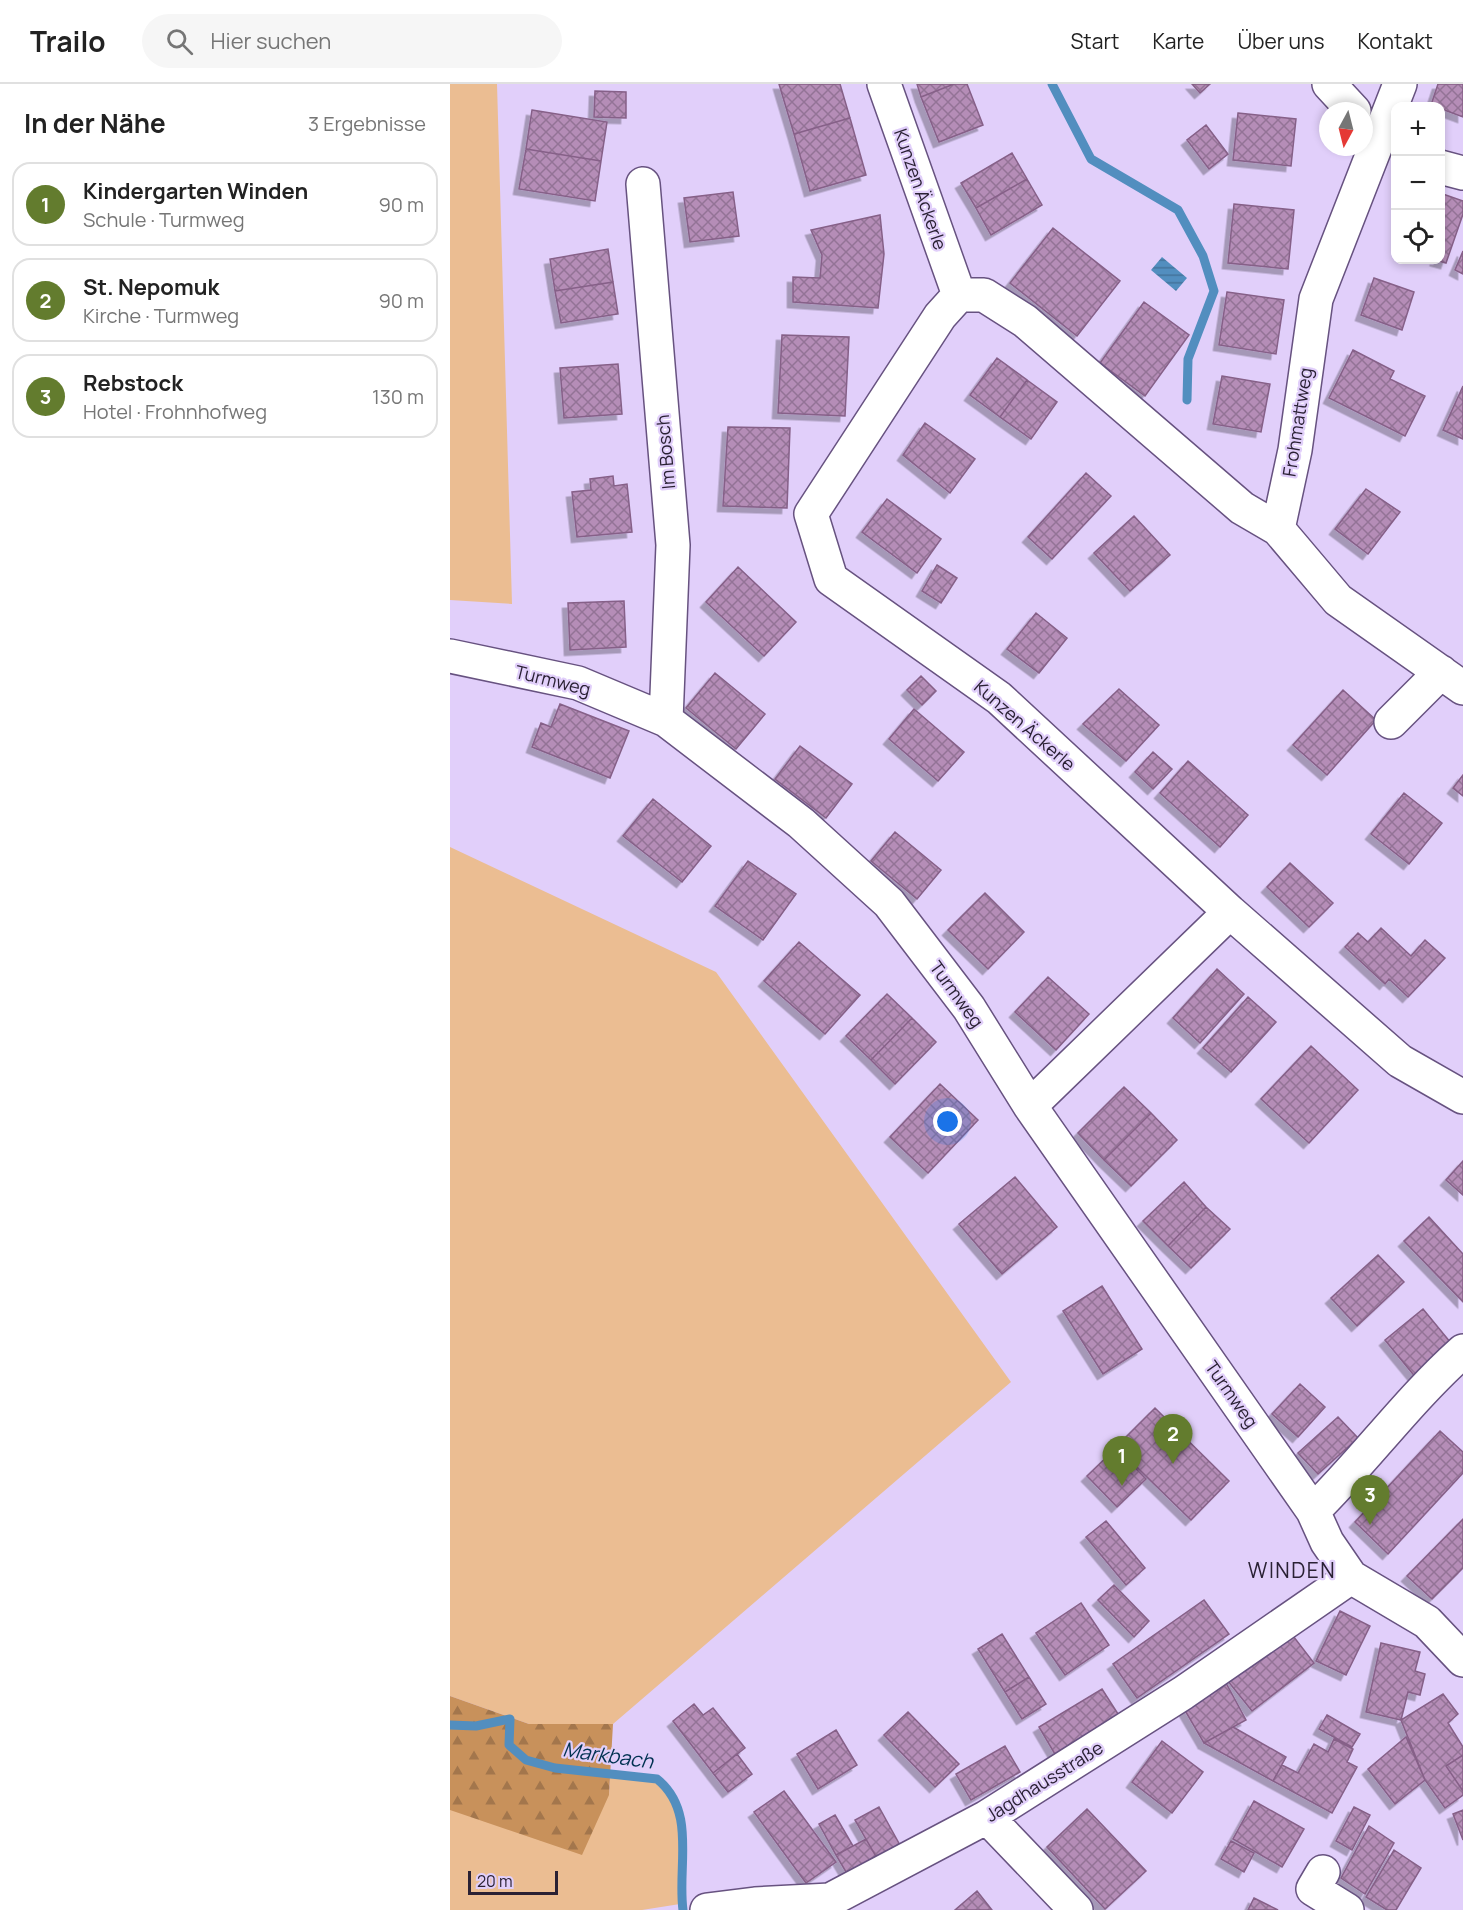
<!DOCTYPE html>
<html lang="de">
<head>
<meta charset="utf-8">
<style>
  body { margin:0; font-family:Manrope,sans-serif; background:#f6f6f6; color:#222 }
  .controls { position:absolute; right:18px; top:18px; display:grid; overflow:hidden; border-radius:12px; box-shadow:0 3px 9px #0003 }
  .controls button { width:54px; height:54px; display:grid; place-items:center; padding:0; border:0; border-bottom:2px solid #e0e0e0; background:#fff; color:#222; font:30px sans-serif }
  .compass { position:absolute; left:869px; top:18px; width:54px; height:54px; border-radius:50%; background:#fff; box-shadow:0 3px 9px #0003; rotate:187deg }
  .scale { position:absolute; left:18px; bottom:15px; width:90px; box-sizing:border-box; padding-left:6px; border:3px solid #2a2134; border-top:0; font-size:16px; line-height:21px; white-space:nowrap; color:#2a2134; -webkit-text-stroke:4px #e1cffa; paint-order:stroke }
  .you { position:absolute; left:498px; top:1038px; width:21px; height:21px; margin:-15px; border:4px solid #fff; border-radius:50%; background:#1a73e8; box-shadow:0 0 0 9px #1a73e833 }
  .badge { display:grid; place-items:center; width:39px; height:39px; border-radius:50%; background:#637c2e; color:#fff; font-size:20px; font-weight:700 }
  .pin { position:absolute; translate:-50% -50px; filter:drop-shadow(0 2px 3px #0008) }
  .pin::after { content:''; position:absolute; top:32px; width:21px; height:18px; background:inherit; clip-path:polygon(0 0,100% 0,50% 100%) }
  .list { margin:0; padding:0; list-style:none }
  h2 { display:flex; justify-content:space-between; align-items:center; height:78px; margin:0; padding:0 24px; font-size:26px }
  h2 small { font-size:20px; font-weight:400; color:#767676 }
  .list li { display:grid; grid-template-columns:39px 1fr auto; gap:18px; align-items:center; box-sizing:border-box; height:84px; margin:0 12px 12px; padding:0 12px; border:2px solid #e0e0e0; border-radius:18px }
  .list b { display:block; font-size:22px; white-space:nowrap }
  .list p { margin:0; font-size:20px; white-space:nowrap; color:#767676 }
  .list em { font-size:20px; font-style:normal; color:#767676 }
  .icon { flex:none; width:33px; height:33px; fill:none; stroke:currentColor; stroke-width:2; stroke-linecap:round; stroke-linejoin:round }
  .map { position:relative; flex:none; width:1013px; height:1826px; overflow:hidden }
  header { display:flex; align-items:center; gap:36px; box-sizing:border-box; height:84px; padding:0 30px; background:#fff; border-bottom:2px solid #e0e0e0 }
  header strong { font-size:28px }
  nav { display:flex; gap:33px; margin-inline-start:auto; font-size:21px }
  .search { width:420px; height:54px; background:#f6f6f6; display:flex; align-items:center; gap:15px; box-sizing:border-box; padding:0 21px; border-radius:33px; color:#767676; font-size:22px }
  main { display:flex }
  aside { flex:1; background:#fff }
  .map>svg:first-child { display:block }
  .grass { fill:#ebbd92 }
  .forest { fill:url(#forest-firs) }
  .water { fill:url(#water-rules) }
  .lines { fill:none; stroke-linecap:round; stroke-linejoin:round }
  .stream { stroke:#528ebf; stroke-width:9 }
  .building { fill:url(#building-cross-hatch); stroke:#866088; stroke-width:1.5; filter:url(#shadow) }
  .minor-casing { stroke:#675280; stroke-width:36 }
  .minor { stroke:#fff; stroke-width:33 }
  .labels { text-anchor:middle; dominant-baseline:central; stroke-width:4.5; stroke-linejoin:round; paint-order:stroke }
  .street-label { font-size:18px; fill:#2a2134; stroke:#e1cffa }
  .water-label { font-size:20px; font-style:italic; fill:#003151; stroke:#e1cffa }
  .quarter-label { font-size:21px; letter-spacing:1.5px; fill:#2a2134; stroke:#e1cffa }
</style>
</head>
<body>
<header>
<strong>Trailo</strong>
<div class="search"><svg class="icon" aria-label="search" viewBox="0 0 24 24"><circle cx="10" cy="10" r="6"/><path d="M15 15l6 6"/></svg>Hier suchen</div>
<nav><a>Start</a><a>Karte</a><a>Über uns</a><a>Kontakt</a></nav>
</header>
<main>
<aside>
<h2>In der Nähe<small>3 Ergebnisse</small></h2>
<ul class="list">
<li><span class="badge">1</span><div><b>Kindergarten Winden</b><p>Schule · Turmweg</p></div><em>90 m</em></li>
<li><span class="badge">2</span><div><b>St. Nepomuk</b><p>Kirche · Turmweg</p></div><em>90 m</em></li>
<li><span class="badge">3</span><div><b>Rebstock</b><p>Hotel · Frohnhofweg</p></div><em>130 m</em></li>
</ul>
</aside>
<div class="map">
<svg width="1013" height="1826" viewBox="0 0 1013 1826">
  <defs>
    <pattern id="forest-firs" width="22" height="20" patternUnits="userSpaceOnUse" patternTransform="scale(1.5)"><rect width="22" height="20" fill="#c8915b"/><path d="M5 1l3.5 6h-7zM16 11l3.5 6h-7z" fill="#a3764c"/></pattern>
    <pattern id="water-rules" width="6" height="5" patternUnits="userSpaceOnUse" patternTransform="scale(1.5)"><rect width="6" height="5" fill="#528ebf"/><path d="M0 2.5h6" fill="none" stroke="#44749c"/></pattern>
    <pattern id="building-cross-hatch" width="8" height="8" patternUnits="userSpaceOnUse" patternTransform="scale(1.5)"><rect width="8" height="8" fill="#b58db7"/><path d="M0 0l8 8M0 8l8-8" fill="none" stroke="#937396"/></pattern>
    <filter id="shadow"><feDropShadow dx="-5.5" dy="5.5" stdDeviation="0" flood-color="#0004"/></filter>
  </defs>
  <rect width="100%" height="100%" fill="#e1cffa"/>
  <!-- grass -->
  <path class="grass" d="M 0,0 L 47,0 L 62,520 L 0,516 Z
    M 0,763 L 266,888 L 561,1298 L 163,1640 L 79,1640 L 0,1612 Z
    M 160,1692 L 207,1695 C 245,1725 229,1778 230,1820 L 192,1826 L 0,1826 L 0,1726 L 159,1711 Z"/>
  <!-- forest -->
  <path class="forest" d="M 0,1612 L 79,1640 L 163,1640 L 159,1711 L 132,1771 L 0,1726 Z"/>
  <!-- water -->
  <path class="water" d="M 712,173 L 737,194 L 726,207 L 701,186 Z"/>
  <g class="lines">
    <!-- stream -->
    <path class="stream" d="M 602,0 L 641,75 L 728,126 L 753,172 L 764,207 L 738,275 L 737,316
      M 0,1641 L 26,1642 L 60,1635 L 59,1661 L 76,1676 L 105,1684 L 207,1695 C 247,1727 227,1782 233,1826"/>
  </g>
  <!-- building -->
  <path class="building" d="M 329,0 L 390,0 L 400,34 L 344,50 Z
    M 467,0 L 504,0 L 471,13 Z
    M 504,0 L 517,0 L 533,41 L 489,58 L 471,13 Z
    M 742,0 L 760,0 L 750,9 Z
    M 988,0 L 1013,0 L 1013,33 L 981,21 Z
    M 145,7 L 176,8 L 176,34 L 144,33 Z
    M 82,26 L 157,38 L 151,77 L 76,65 Z
    M 788,29 L 846,35 L 841,82 L 783,76 Z
    M 400,34 L 416,91 L 360,107 L 344,50 Z
    M 756,41 L 778,70 L 759,85 L 737,56 Z
    M 76,65 L 151,77 L 145,117 L 69,105 Z
    M 562,69 L 577,95 L 526,124 L 511,99 Z
    M 577,95 L 592,121 L 541,151 L 526,124 Z
    M 283,108 L 289,152 L 240,158 L 234,114 Z
    M 990,109 L 1013,117 L 1013,130 L 996,179 L 985,176 L 990,176 Z
    M 784,120 L 844,126 L 838,185 L 778,179 Z
    M 430,131 L 434,170 L 428,224 L 343,218 L 343,193 L 370,194 L 372,171 L 361,146 Z
    M 603,144 L 670,197 L 627,252 L 560,199 Z
    M 158,165 L 163,198 L 105,207 L 100,175 Z
    M 1013,167 L 1013,190 L 1005,186 Z
    M 924,194 L 964,208 L 952,246 L 911,231 Z
    M 163,198 L 168,230 L 111,239 L 105,207 Z
    M 777,208 L 834,216 L 826,270 L 769,261 Z
    M 694,218 L 739,251 L 695,312 L 650,279 Z
    M 332,251 L 399,253 L 395,332 L 328,329 Z
    M 903,266 L 944,287 L 940,295 L 975,312 L 955,352 L 879,314 Z
    M 547,274 L 577,296 L 550,333 L 520,311 Z
    M 168,280 L 172,330 L 114,334 L 110,284 Z
    M 772,292 L 820,300 L 811,348 L 763,340 Z
    M 577,296 L 607,318 L 581,355 L 550,333 Z
    M 1013,302 L 1013,355 L 993,346 Z
    M 475,339 L 525,375 L 500,409 L 453,371 Z
    M 278,343 L 340,344 L 337,424 L 273,422 Z
    M 636,389 L 661,412 L 602,475 L 578,453 Z
    M 163,392 L 164,402 L 177,400 L 182,448 L 127,453 L 122,408 L 141,406 L 140,395 Z
    M 916,405 L 950,428 L 918,470 L 885,445 Z
    M 437,415 L 491,455 L 467,489 L 412,448 Z
    M 684,432 L 720,471 L 680,507 L 644,469 Z
    M 487,481 L 507,494 L 491,519 L 472,507 Z
    M 288,483 L 346,538 L 314,572 L 256,518 Z
    M 174,517 L 176,563 L 120,566 L 118,519 Z
    M 586,529 L 617,554 L 589,589 L 557,565 Z
    M 265,589 L 315,630 L 286,665 L 236,624 Z
    M 471,592 L 486,607 L 472,621 L 457,606 Z
    M 669,605 L 709,641 L 676,677 L 633,640 Z
    M 893,606 L 926,636 L 877,691 L 843,661 Z
    M 110,620 L 179,647 L 160,694 L 82,663 L 91,639 L 101,643 Z
    M 464,625 L 514,668 L 488,697 L 439,655 Z
    M 350,662 L 402,700 L 376,734 L 325,695 Z
    M 703,668 L 722,685 L 703,705 L 685,688 Z
    M 738,677 L 798,731 L 770,763 L 710,709 Z
    M 1013,691 L 1013,712 L 1003,704 Z
    M 954,709 L 992,739 L 959,780 L 921,750 Z
    M 203,715 L 261,762 L 232,798 L 173,752 Z
    M 445,748 L 491,786 L 467,815 L 421,777 Z
    M 298,777 L 346,810 L 313,856 L 265,822 Z
    M 840,779 L 883,819 L 859,843 L 817,803 Z
    M 535,809 L 574,848 L 538,885 L 498,846 Z
    M 931,844 L 961,872 L 975,856 L 995,874 L 958,913 L 939,895 L 935,900 L 895,863 L 908,849 L 918,858 Z
    M 349,858 L 410,911 L 375,950 L 314,897 Z
    M 767,885 L 794,910 L 750,959 L 723,934 Z
    M 598,893 L 639,930 L 606,966 L 565,928 Z
    M 437,910 L 462,934 L 421,976 L 396,952 Z
    M 798,913 L 826,938 L 781,988 L 753,964 Z
    M 462,934 L 486,958 L 445,1000 L 421,976 Z
    M 861,962 L 908,1006 L 859,1059 L 811,1015 Z
    M 490,1000 L 528,1036 L 478,1089 L 440,1053 Z
    M 674,1003 L 701,1029 L 654,1076 L 628,1049 Z
    M 701,1029 L 727,1056 L 681,1102 L 654,1076 Z
    M 1013,1077 L 1013,1111 L 996,1096 Z
    M 565,1093 L 607,1143 L 552,1190 L 509,1140 Z
    M 734,1098 L 756,1123 L 718,1162 L 693,1137 Z
    M 756,1123 L 780,1145 L 741,1184 L 718,1162 Z
    M 979,1133 L 1013,1170 L 1013,1218 L 954,1157 Z
    M 928,1171 L 954,1198 L 907,1242 L 881,1214 Z
    M 652,1202 L 692,1265 L 653,1290 L 613,1227 Z
    M 973,1225 L 1005,1264 L 967,1295 L 935,1256 Z
    M 850,1300 L 875,1323 L 848,1353 L 822,1330 Z
    M 705,1324 L 779,1397 L 741,1436 L 666,1363 Z
    M 888,1333 L 908,1354 L 868,1390 L 848,1369 Z
    M 990,1347 L 1013,1368 L 1013,1389 L 938,1470 L 905,1438 Z
    M 666,1364 L 696,1395 L 667,1423 L 637,1392 Z
    M 1013,1435 L 1013,1484 L 982,1515 L 957,1492 Z
    M 656,1437 L 695,1484 L 676,1501 L 636,1453 Z
    M 664,1501 L 699,1537 L 684,1553 L 648,1516 Z
    M 754,1516 L 779,1550 L 687,1614 L 663,1580 Z
    M 631,1519 L 659,1561 L 615,1591 L 586,1549 Z
    M 890,1527 L 920,1542 L 896,1591 L 866,1577 Z
    M 840,1548 L 864,1579 L 802,1627 L 777,1596 Z
    M 552,1550 L 579,1593 L 555,1608 L 528,1565 Z
    M 931,1559 L 970,1568 L 965,1587 L 975,1590 L 970,1611 L 958,1608 L 951,1636 L 916,1628 Z
    M 579,1593 L 596,1620 L 572,1635 L 555,1608 Z
    M 776,1599 L 796,1636 L 754,1659 L 733,1623 Z
    M 652,1605 L 670,1633 L 606,1672 L 589,1643 Z
    M 993,1610 L 1008,1630 L 998,1639 L 1013,1663 L 1013,1671 L 996,1682 L 1013,1707 L 1013,1711 L 995,1724 L 975,1696 L 951,1636 Z
    M 244,1620 L 253,1631 L 263,1624 L 295,1664 L 263,1689 L 223,1637 Z
    M 458,1628 L 509,1680 L 485,1703 L 434,1651 Z
    M 877,1631 L 910,1650 L 902,1663 L 869,1645 Z
    M 783,1643 L 836,1673 L 823,1697 L 754,1659 Z
    M 386,1646 L 407,1681 L 368,1705 L 347,1670 Z
    M 956,1653 L 975,1696 L 945,1720 L 918,1685 Z
    M 884,1655 L 903,1665 L 897,1678 L 907,1683 L 882,1729 L 823,1697 L 832,1681 L 848,1689 L 864,1660 L 878,1668 Z
    M 712,1657 L 753,1688 L 722,1729 L 682,1698 Z
    M 555,1662 L 570,1688 L 521,1716 L 506,1690 Z
    M 287,1670 L 302,1690 L 278,1708 L 263,1689 Z
    M 1013,1671 L 1013,1707 L 996,1682 Z
    M 334,1707 L 386,1778 L 356,1799 L 304,1728 Z
    M 804,1717 L 854,1745 L 832,1783 L 783,1755 Z
    M 429,1723 L 451,1763 L 428,1776 L 405,1736 Z
    M 904,1723 L 920,1731 L 902,1766 L 886,1757 Z
    M 637,1725 L 696,1787 L 655,1825 L 597,1763 Z
    M 1013,1726 L 1013,1756 L 1003,1730 Z
    M 385,1731 L 403,1762 L 386,1771 L 369,1740 Z
    M 919,1742 L 944,1759 L 915,1810 L 891,1794 Z
    M 416,1755 L 428,1776 L 399,1793 L 386,1771 Z
    M 781,1757 L 804,1769 L 794,1788 L 771,1775 Z
    M 944,1766 L 971,1784 L 946,1826 L 937,1826 L 916,1813 Z
    M 527,1807 L 542,1826 L 505,1826 Z
    M 804,1814 L 828,1826 L 798,1826 Z"/>
  <g class="lines">
    <!-- minor casing -->
    <g class="minor-casing">
      <path id="minor" d="M 434,0 L 509,211
        M 879,0 L 904,27
        M 950,0 L 866,215 L 845,366 L 828,445 L 888,516 L 1013,604
        M 990,83 L 1013,89
        M 193,100 L 223,461 L 216,636
        M 828,445 L 792,424 L 575,237 L 534,211 L 509,211 L 490,232 L 361,430 L 381,495 L 549,614 L 780,828 L 950,977 L 1013,1013
        M 0,572 L 128,599 L 216,636 L 351,739 L 439,819 L 519,924 L 580,1022 L 863,1427 L 877,1458 L 901,1493 L 977,1538 L 1013,1576
        M 941,638 L 991,588
        M 580,1022 L 780,828
        M 863,1427 C 915,1376 958,1316 1013,1267
        M 537,1733 L 626,1826
        M 873,1788 L 863,1805 L 897,1826
        M 257,1826 L 305,1820 L 380,1816 L 537,1733 L 733,1609 L 901,1493"/>
    </g>
    <!-- minor -->
    <use href="#minor" class="minor"/>
  </g>
  <g class="labels">
    <!-- street labels -->
    <g class="street-label">
      <text transform="translate(471 105) rotate(71)">Kunzen Äckerle</text>
      <text transform="translate(847 338) rotate(-81)">Frohmattweg</text>
      <text transform="translate(215 368) rotate(-95)">Im Bosch</text>
      <text transform="translate(103 596) rotate(14)">Turmweg</text>
      <text transform="translate(575 641) rotate(41)">Kunzen Äckerle</text>
      <text transform="translate(507 910) rotate(54)">Turmweg</text>
      <text transform="translate(782 1310) rotate(55)">Turmweg</text>
      <text transform="translate(594 1697) rotate(-32)">Jagdhausstraße</text>
    </g>
    <!-- water labels -->
    <g class="water-label">
      <text transform="translate(158 1671) rotate(8)">Markbach</text>
    </g>
    <!-- quarter labels -->
    <g class="quarter-label">
      <text x="842" y="1486">WINDEN</text>
    </g>
  </g>
</svg>
<div class="controls">
<button>+</button>
<button>−</button>
<button><svg class="icon" aria-label="locate" viewBox="0 0 24 24"><circle cx="12" cy="12" r="6"/><path d="M12 2v4M12 18v4M2 12h4M18 12h4"/></svg></button>
</div>
<svg class="compass" viewBox="-18 -18 36 36"><path d="M0-13l5 13h-10z" fill="#e53935"/><path d="M0 13l5-13h-10z" fill="#767676"/></svg>
<div class="scale">20 m</div>
<div class="you"></div>
<div class="pin badge" style="left:672px;top:1402px">1</div>
<div class="pin badge" style="left:723px;top:1380px">2</div>
<div class="pin badge" style="left:920px;top:1441px">3</div>
</div>
</main>
</body>
</html>
